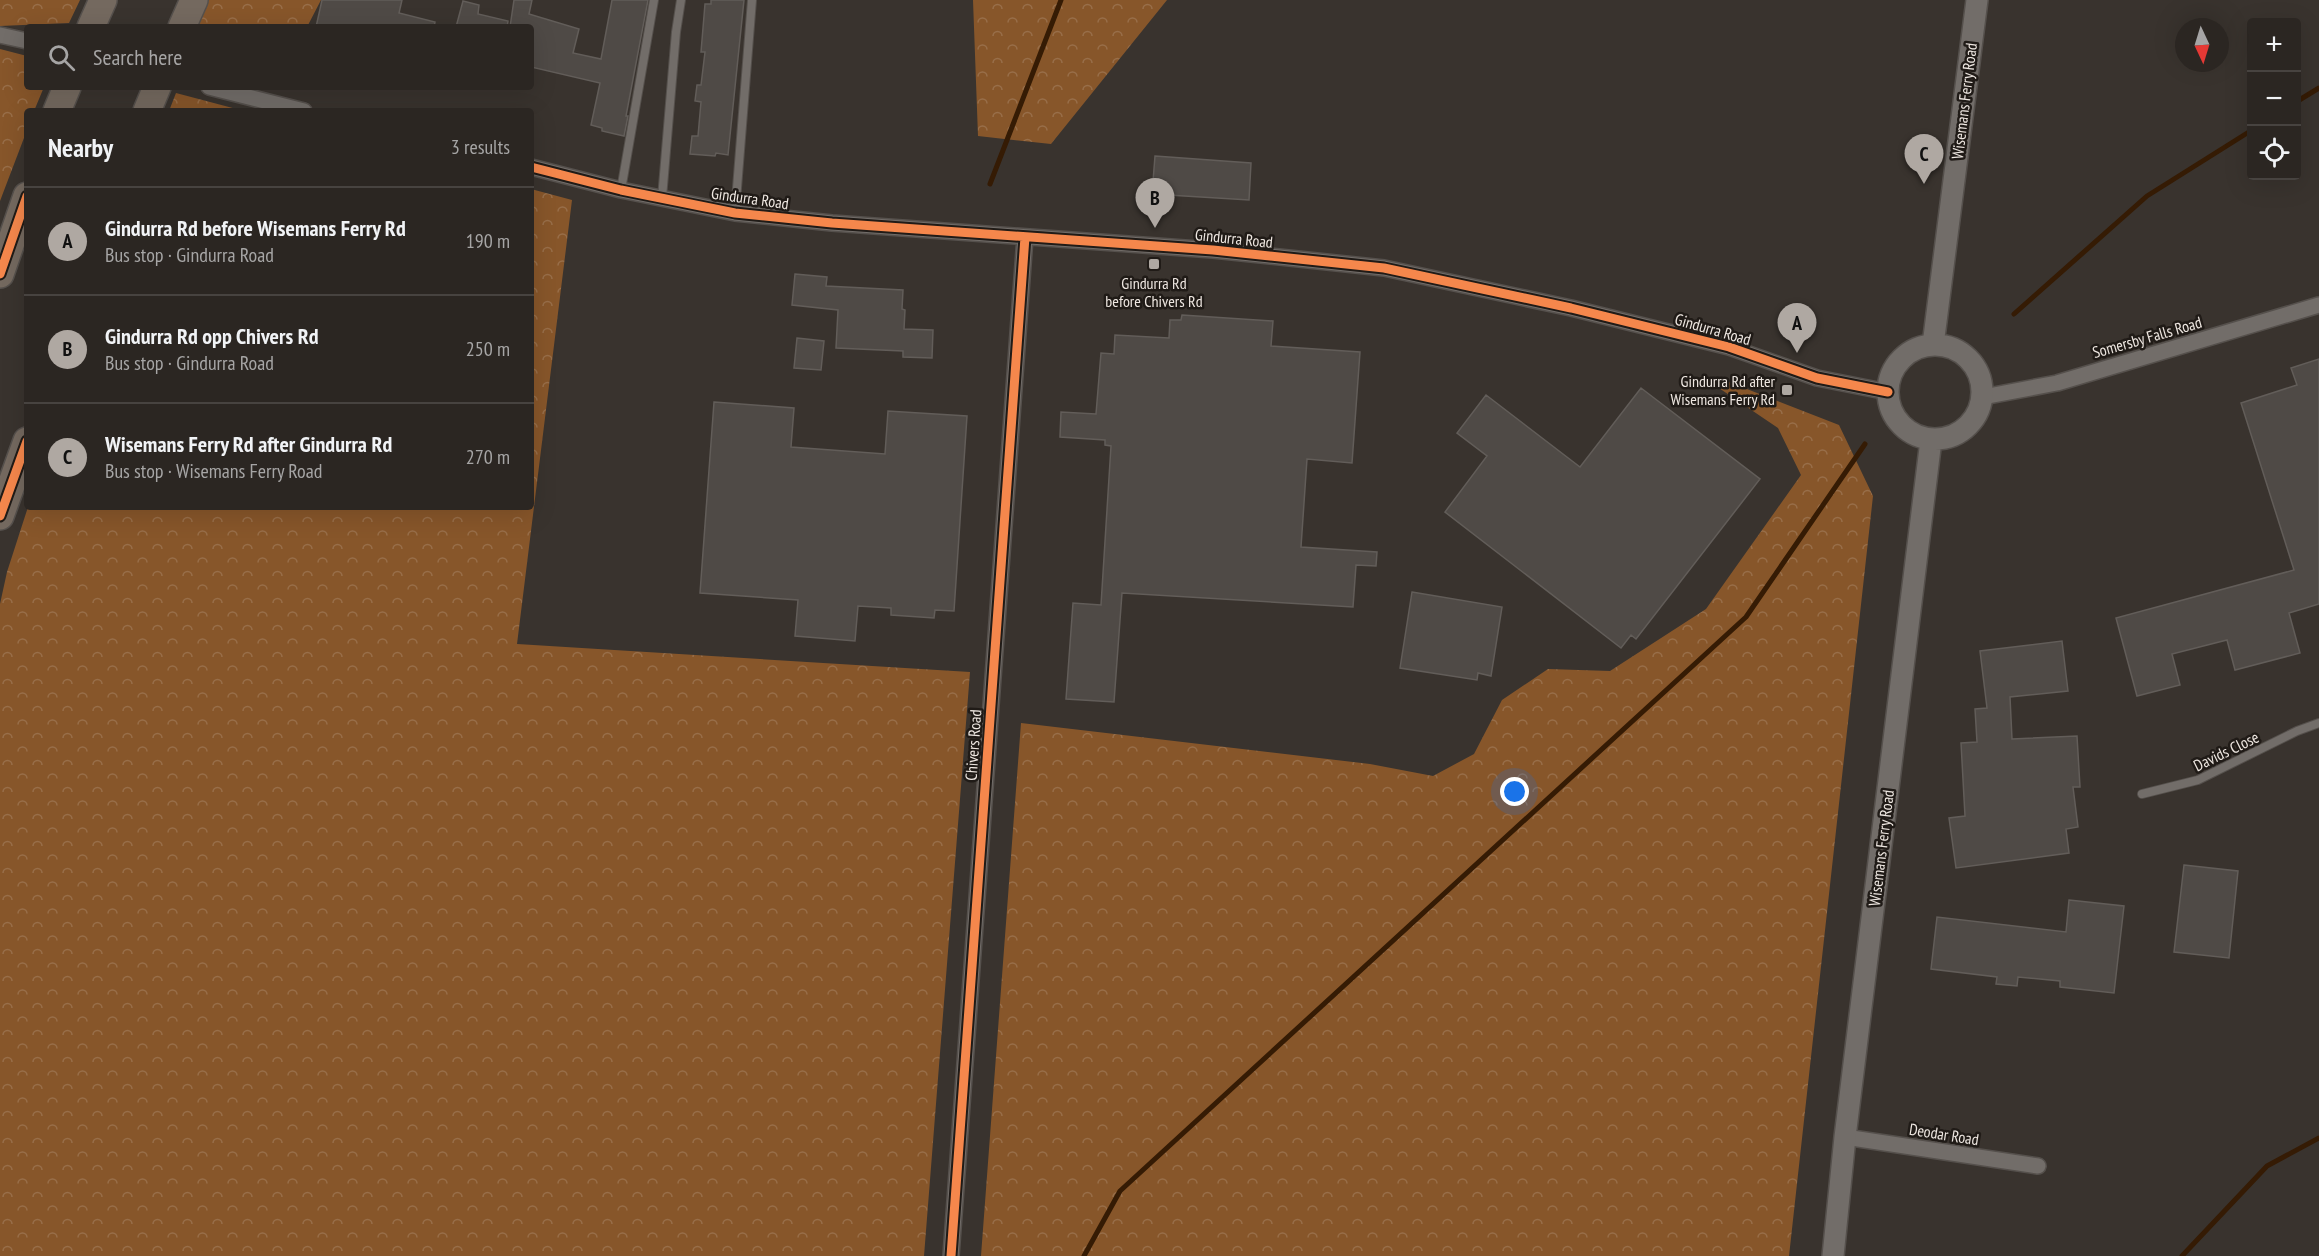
<!DOCTYPE html>
<html lang="en">
<head>
<meta charset="utf-8">
<style>
  body { margin:0; font-family:"PT Sans Narrow",sans-serif; background:#332e2a; color:#f1f3f6 }
  .controls { position:absolute; right:18px; top:18px; display:grid; overflow:hidden; border-radius:6px; box-shadow:0 6px 24px #0002 }
  .controls button { width:54px; height:54px; display:grid; place-items:center; padding:0; border:0; border-bottom:2px solid #474340; background:#2b2622; color:#f1f3f6; font:30px sans-serif }
  .compass { position:absolute; left:2175px; top:18px; width:54px; height:54px; border-radius:50%; background:#2b2622; box-shadow:0 6px 24px #0002; rotate:176deg }
  .you { position:absolute; left:1515px; top:792px; width:21px; height:21px; margin:-15px; border:4px solid #fff; border-radius:50%; background:#1a73e8; box-shadow:0 0 0 9px #1a73e833 }
  .badge { display:grid; place-items:center; width:39px; height:39px; border-radius:50%; background:#afa8a2; color:#111; font-size:20px; font-weight:700 }
  .pin { position:absolute; translate:-50% -50px; filter:drop-shadow(0 2px 3px #0008) }
  .pin::after { content:''; position:absolute; top:32px; width:21px; height:18px; background:inherit; clip-path:polygon(0 0,100% 0,50% 100%) }
  .list { margin:0; padding:0; list-style:none }
  h2 { display:flex; justify-content:space-between; align-items:center; height:78px; margin:0; padding:0 24px; font-size:26px }
  h2 small { font-size:20px; font-weight:400; color:#a6a5a5 }
  .list li { display:grid; grid-template-columns:39px 1fr auto; gap:18px; align-items:center; box-sizing:border-box; height:108px; padding:0 24px; border-top:2px solid #474340 }
  .list b { display:block; font-size:22px; white-space:nowrap }
  .list p { margin:0; font-size:20px; white-space:nowrap; color:#a6a5a5 }
  .list em { font-size:20px; font-style:normal; color:#a6a5a5 }
  .icon { flex:none; width:33px; height:33px; fill:none; stroke:currentColor; stroke-width:2; stroke-linecap:round; stroke-linejoin:round }
  .map { position:relative; flex:none; width:2319px; height:1256px; overflow:hidden }
  .search { position:absolute; background:#2b2622; box-shadow:0 6px 24px #0002; left:24px; top:24px; width:510px; height:66px; display:flex; align-items:center; gap:15px; box-sizing:border-box; padding:0 21px; border-radius:6px; color:#a6a5a5; font-size:22px }
  .panel { position:absolute; background:#2b2622; box-shadow:0 6px 24px #0002; left:24px; top:108px; width:510px; height:402px; border-radius:6px }
  .map>svg:first-child { display:block }
  .forest { fill:url(#forest-crowns) }
  .lines { fill:none; stroke-linecap:round; stroke-linejoin:round }
  .stream { stroke:#351b04; stroke-width:5 }
  .building { fill:#4f4a46; stroke:#625d59; stroke-width:1.5 }
  .service-casing { stroke:#55504c; stroke-width:10 }
  .minor-casing { stroke:#55504c; stroke-width:18 }
  .secondary-casing { stroke:#55504c; stroke-width:24 }
  .motorway-casing { stroke:#55504c; stroke-width:30 }
  .service { stroke:#726d69; stroke-width:8 }
  .minor { stroke:#726d69; stroke-width:15 }
  .secondary { stroke:#726d69; stroke-width:21 }
  .motorway { stroke:#74695f; stroke-width:27 }
  .cycleway-casing { stroke:#201b17; stroke-width:13 }
  .cycleway { stroke:#f5874c; stroke-width:9 }
  .poi-dot { fill:#afa8a2; stroke:#201b17; stroke-width:2 }
  .labels { text-anchor:middle; dominant-baseline:central; stroke-width:5; stroke-linejoin:round; paint-order:stroke }
  .street-label { font-size:16px; fill:#eee7e1; stroke:#201b17 }
  .poi-label { font-size:16px; fill:#eee7e1; stroke:#201b17 }
</style>
</head>
<body>
<div class="map">
<svg width="2319" height="1256" viewBox="0 0 2319 1256">
  <defs>
    <pattern id="forest-crowns" width="20" height="18" patternUnits="userSpaceOnUse" patternTransform="scale(1.5)"><rect width="20" height="18" fill="#87562a"/><path d="M2 6a3 3 0 1 1 6 0M12 15a3 3 0 1 1 6 0" fill="none" stroke="#986e49"/></pattern>
  </defs>
  <rect width="100%" height="100%" fill="#39332e"/>
  <!-- forest -->
  <path class="forest" d="M 0,0 L 80,0 L 69,23 L 0,26 Z
    M 202,0 L 321,0 L 307,27 L 186,27 Z
    M 973,0 L 1167,0 L 1051,144 L 978,136 Z
    M 0,49 L 27,56 L 27,87 L 44,87 L 34,111 L 27,111 L 27,130 L 0,201 Z
    M 176,93 L 244,111 L 169,111 Z
    M 531,189 L 572,200 L 517,644 L 970,672 L 924,1256 L 0,1256 L 0,604 L 7,572 L 28,507 L 531,507 Z
    M 1710,382 L 1729,382 L 1839,425 L 1873,496 L 1789,1256 L 981,1256 L 1021,723 L 1370,764 L 1433,776 L 1474,754 L 1502,700 L 1548,669 L 1610,671 L 1706,609 L 1801,475 L 1778,428 Z"/>
  <g class="lines">
    <!-- stream -->
    <path class="stream" d="M 2296,102 L 2319,88
      M 990,184 L 1061,0
      M 2014,314 L 2147,196 L 2252,130
      M 1084,1256 L 1120,1191 L 1746,617 L 1865,444
      M 2182,1256 L 2267,1166 L 2319,1138"/>
  </g>
  <!-- building -->
  <path class="building" d="M 322,0 L 402,0 L 399,13 L 435,22 L 434,27 L 316,27 Z
    M 514,0 L 532,0 L 529,14 L 579,29 L 573,53 L 601,59 L 612,0 L 648,0 L 626,116 L 628,116 L 624,136 L 602,131 L 602,128 L 591,125 L 600,83 L 531,67 L 531,27 L 510,27 Z
    M 711,0 L 744,0 L 728,155 L 716,153 L 715,156 L 690,154 L 692,136 L 698,136 L 701,102 L 695,101 L 697,85 L 701,85 L 705,52 L 701,52 L 705,4 L 711,4 Z
    M 463,1 L 479,5 L 478,14 L 508,21 L 507,27 L 456,27 Z
    M 1155,156 L 1251,163 L 1249,200 L 1152,194 Z
    M 795,274 L 827,277 L 826,286 L 903,290 L 902,309 L 905,310 L 904,329 L 933,330 L 932,358 L 903,357 L 903,351 L 836,348 L 838,310 L 792,305 Z
    M 1182,315 L 1273,321 L 1271,346 L 1360,352 L 1352,463 L 1307,459 L 1301,547 L 1377,552 L 1376,566 L 1356,565 L 1353,607 L 1122,593 L 1114,702 L 1066,699 L 1073,603 L 1101,605 L 1111,446 L 1105,445 L 1105,440 L 1060,437 L 1061,412 L 1096,414 L 1101,353 L 1114,354 L 1115,335 L 1169,338 L 1170,320 L 1181,320 Z
    M 797,338 L 824,341 L 821,370 L 794,368 Z
    M 2319,359 L 2319,604 L 2289,613 L 2300,653 L 2235,670 L 2227,640 L 2172,654 L 2180,685 L 2137,696 L 2116,618 L 2294,570 L 2241,403 L 2297,385 L 2291,368 Z
    M 1641,388 L 1760,479 L 1636,639 L 1631,635 L 1621,648 L 1445,512 L 1487,456 L 1457,433 L 1486,395 L 1580,467 Z
    M 714,402 L 794,408 L 791,447 L 885,454 L 888,411 L 967,416 L 954,611 L 935,610 L 934,618 L 891,615 L 891,608 L 858,606 L 855,641 L 795,636 L 798,600 L 700,593 Z
    M 1412,592 L 1502,607 L 1491,676 L 1478,673 L 1477,680 L 1400,668 Z
    M 2062,641 L 2068,691 L 2010,697 L 2012,739 L 2077,736 L 2080,787 L 2073,787 L 2078,827 L 2066,829 L 2069,853 L 1956,868 L 1949,818 L 1965,816 L 1961,743 L 1977,742 L 1975,709 L 1987,708 L 1980,651 Z
    M 2184,865 L 2238,871 L 2229,958 L 2174,952 Z
    M 2069,900 L 2124,906 L 2114,993 L 2060,987 L 2060,981 L 2018,977 L 2017,986 L 1996,984 L 1997,977 L 1931,969 L 1937,917 L 2066,932 Z"/>
  <g class="lines">
    <!-- service casing -->
    <g class="service-casing">
      <path id="service" d="M 621,190 L 654,0
        M 662,198 L 676,32 L 681,0
        M 735,213 L 752,0
        M 2142,794 L 2198,780 L 2297,731 L 2319,723"/>
    </g>
    <!-- minor casing -->
    <g class="minor-casing">
      <path id="minor" d="M 0,35 L 27,41
        M 209,87 L 304,111
        M 531,167 L 621,190 L 735,213 L 832,223 L 1213,250 L 1384,268 L 1571,308 L 1729,347 L 1817,378 L 1888,392
        M 1983,397 L 2057,383 L 2319,305
        M 1845,1137 L 2038,1166
        M 951,1256 L 1025,237"/>
    </g>
    <!-- secondary casing -->
    <g class="secondary-casing">
      <path id="secondary" d="M1888 392a47 47 0 1 1 94 0a47 47 0 1 1-94 0Z
        M 1933,345 L 1977,0
        M 1833,1256 L 1845,1137 L 1931,440"/>
    </g>
    <!-- motorway casing -->
    <g class="motorway-casing">
      <path id="motorway" d="M 91,27 L 103,0
        M 182,27 L 194,0
        M 57,111 L 67,87
        M 147,111 L 157,87
        M 0,274 L 27,196
        M 0,516 L 27,441"/>
    </g>
    <!-- service -->
    <use href="#service" class="service"/>
    <!-- minor -->
    <use href="#minor" class="minor"/>
    <!-- secondary -->
    <use href="#secondary" class="secondary"/>
    <!-- motorway -->
    <use href="#motorway" class="motorway"/>
    <!-- cycleway casing -->
    <g class="cycleway-casing">
      <path id="cycleway" d="M 531,167 L 621,190 L 735,213 L 832,223 L 1213,250 L 1384,268 L 1571,308 L 1729,347 L 1817,378 L 1888,392
        M 0,274 L 27,196
        M 0,516 L 27,441
        M 951,1256 L 1025,237"/>
    </g>
    <!-- cycleway -->
    <use href="#cycleway" class="cycleway"/>
  </g>
  <!-- markers -->
  <g class="poi-dot">
    <rect x="1148" y="258" width="12" height="12" rx="3"/>
    <rect x="1781" y="384" width="12" height="12" rx="3"/>
  </g>
  <g class="labels">
    <!-- street labels -->
    <g class="street-label">
      <text transform="translate(1964 101) rotate(-83)">Wisemans Ferry Road</text>
      <text transform="translate(750 198) rotate(8)">Gindurra Road</text>
      <text transform="translate(1234 238) rotate(6)">Gindurra Road</text>
      <text transform="translate(1713 329) rotate(16)">Gindurra Road</text>
      <text transform="translate(2147 337) rotate(-16)">Somersby Falls Road</text>
      <text transform="translate(973 745) rotate(-86)">Chivers Road</text>
      <text transform="translate(2226 751) rotate(-26)">Davids Close</text>
      <text transform="translate(1881 848) rotate(-83)">Wisemans Ferry Road</text>
      <text transform="translate(1944 1134) rotate(9)">Deodar Road</text>
    </g>
    <!-- poi labels -->
    <g class="poi-label">
      <text x="1154" y="283">Gindurra Rd<tspan x="1154" dy="18">before Chivers Rd</tspan></text>
      <text x="1775" y="381" text-anchor="end">Gindurra Rd after<tspan x="1775" dy="18">Wisemans Ferry Rd</tspan></text>
    </g>
  </g>
</svg>
<div class="controls">
<button>+</button>
<button>−</button>
<button><svg class="icon" aria-label="locate" viewBox="0 0 24 24"><circle cx="12" cy="12" r="6"/><path d="M12 2v4M12 18v4M2 12h4M18 12h4"/></svg></button>
</div>
<svg class="compass" viewBox="-18 -18 36 36"><path d="M0-13l5 13h-10z" fill="#e53935"/><path d="M0 13l5-13h-10z" fill="#a6a5a5"/></svg>
<div class="you"></div>
<div class="pin badge" style="left:1797px;top:353px">A</div>
<div class="pin badge" style="left:1155px;top:228px">B</div>
<div class="pin badge" style="left:1924px;top:184px">C</div>
<div class="search"><svg class="icon" aria-label="search" viewBox="0 0 24 24"><circle cx="10" cy="10" r="6"/><path d="M15 15l6 6"/></svg>Search here</div>
<section class="panel">
<h2>Nearby<small>3 results</small></h2>
<ul class="list">
<li><span class="badge">A</span><div><b>Gindurra Rd before Wisemans Ferry Rd</b><p>Bus stop · Gindurra Road</p></div><em>190 m</em></li>
<li><span class="badge">B</span><div><b>Gindurra Rd opp Chivers Rd</b><p>Bus stop · Gindurra Road</p></div><em>250 m</em></li>
<li><span class="badge">C</span><div><b>Wisemans Ferry Rd after Gindurra Rd</b><p>Bus stop · Wisemans Ferry Road</p></div><em>270 m</em></li>
</ul>
</section>
</div>
</body>
</html>
